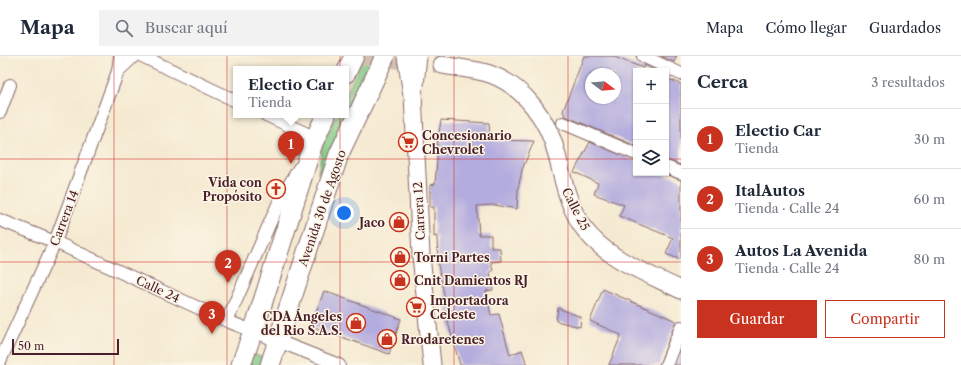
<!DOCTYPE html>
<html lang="es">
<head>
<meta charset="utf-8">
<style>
  body { margin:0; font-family:"Libre Caslon Text",serif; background:#f2f2f3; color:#1f2937 }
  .controls { position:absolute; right:12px; top:12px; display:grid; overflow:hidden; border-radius:0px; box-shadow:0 1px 3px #0004 }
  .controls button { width:36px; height:36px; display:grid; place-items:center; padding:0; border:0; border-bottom:1px solid #e0e1e3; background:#fff; color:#1f2937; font:20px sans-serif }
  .compass { position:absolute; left:585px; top:12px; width:36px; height:36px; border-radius:50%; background:#fff; box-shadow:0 1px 3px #0004; rotate:106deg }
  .scale { position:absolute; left:12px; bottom:10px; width:107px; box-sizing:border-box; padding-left:4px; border:2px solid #4a1f2b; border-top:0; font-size:11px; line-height:14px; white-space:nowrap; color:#4a1f2b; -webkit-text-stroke:3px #fcf5e5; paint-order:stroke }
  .you { position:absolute; left:344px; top:157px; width:14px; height:14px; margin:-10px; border:3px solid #fff; border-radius:50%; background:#1a73e8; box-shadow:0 0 0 6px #1a73e833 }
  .badge { display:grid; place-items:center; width:26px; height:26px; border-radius:50%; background:#c8321e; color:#fff; font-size:13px; font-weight:700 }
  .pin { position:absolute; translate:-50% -33px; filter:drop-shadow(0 1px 2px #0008) }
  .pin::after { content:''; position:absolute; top:21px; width:14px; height:12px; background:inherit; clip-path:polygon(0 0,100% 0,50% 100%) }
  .popup { position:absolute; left:233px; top:10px; width:116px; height:52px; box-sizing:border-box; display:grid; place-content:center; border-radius:0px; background:#fff; filter:drop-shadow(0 1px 3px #0005); font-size:13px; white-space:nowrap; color:#747a83 }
  .popup b { font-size:15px; color:#1f2937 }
  .popup::after { content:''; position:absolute; left:50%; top:100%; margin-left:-8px; border:8px solid transparent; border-top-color:#fff }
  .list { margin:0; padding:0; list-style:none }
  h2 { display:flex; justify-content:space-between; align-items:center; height:52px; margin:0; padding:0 16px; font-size:17px }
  h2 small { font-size:13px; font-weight:400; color:#747a83 }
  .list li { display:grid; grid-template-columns:26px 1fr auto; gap:12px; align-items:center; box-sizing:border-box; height:60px; padding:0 16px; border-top:1px solid #e0e1e3 }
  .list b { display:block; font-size:15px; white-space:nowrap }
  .list p { margin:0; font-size:13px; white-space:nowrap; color:#747a83 }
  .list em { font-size:13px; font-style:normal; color:#747a83 }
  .actions { display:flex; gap:8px; padding:12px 16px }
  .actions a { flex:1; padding:9px 0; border:1px solid #c8321e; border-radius:0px; text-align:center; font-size:14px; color:#c8321e }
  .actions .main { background:#c8321e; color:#fff }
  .icon { flex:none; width:22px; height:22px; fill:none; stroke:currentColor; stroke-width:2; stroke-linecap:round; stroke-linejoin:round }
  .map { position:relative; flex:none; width:681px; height:309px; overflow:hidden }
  header { display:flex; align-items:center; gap:24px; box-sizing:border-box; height:56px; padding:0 20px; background:#fff; border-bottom:1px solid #e0e1e3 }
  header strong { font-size:19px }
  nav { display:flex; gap:22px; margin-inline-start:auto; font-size:14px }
  .search { width:280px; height:36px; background:#f2f2f3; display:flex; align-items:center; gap:10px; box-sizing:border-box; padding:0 14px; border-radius:0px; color:#747a83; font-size:15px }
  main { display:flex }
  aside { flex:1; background:#fff }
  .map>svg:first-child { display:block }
  .green { fill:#7ec784; stroke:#647358 }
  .building { fill:#b3acde; fill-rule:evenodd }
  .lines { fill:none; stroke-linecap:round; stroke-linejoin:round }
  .secondary-tunnel { stroke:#d3c1b0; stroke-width:17; stroke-dasharray:17 8; stroke-linecap:butt }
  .street-casing { stroke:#866665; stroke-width:14 }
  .secondary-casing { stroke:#866665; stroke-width:19 }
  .primary-casing { stroke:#866665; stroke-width:21 }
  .street { stroke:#fff; stroke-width:12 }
  .secondary { stroke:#fff; stroke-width:17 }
  .primary { stroke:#fff; stroke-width:19 }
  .secondary-bridge-casing { stroke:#866665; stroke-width:19; stroke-linecap:butt }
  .primary-bridge-casing { stroke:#866665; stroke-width:21; stroke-linecap:butt }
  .secondary-bridge { stroke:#fff; stroke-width:17 }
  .primary-bridge { stroke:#fff; stroke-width:19 }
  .grid { fill:none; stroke:#d62828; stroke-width:1; stroke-opacity:0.55 }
  .labels { text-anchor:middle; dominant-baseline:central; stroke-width:3; stroke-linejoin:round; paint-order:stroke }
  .poi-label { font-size:12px; font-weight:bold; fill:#4a1f2b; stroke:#fcf5e5; text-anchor:start }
  .street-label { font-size:12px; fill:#4a1f2b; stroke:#fcf5e5 }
</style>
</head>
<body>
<header>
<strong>Mapa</strong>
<div class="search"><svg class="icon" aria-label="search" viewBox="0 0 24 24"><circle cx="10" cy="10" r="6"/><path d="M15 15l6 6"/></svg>Buscar aquí</div>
<nav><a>Mapa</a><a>Cómo llegar</a><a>Guardados</a></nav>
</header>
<main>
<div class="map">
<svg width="681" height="309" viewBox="0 0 681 309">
  <rect width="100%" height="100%" fill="#fcf5e5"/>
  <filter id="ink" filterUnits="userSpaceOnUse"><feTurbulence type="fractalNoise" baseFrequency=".025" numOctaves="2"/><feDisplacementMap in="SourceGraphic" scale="8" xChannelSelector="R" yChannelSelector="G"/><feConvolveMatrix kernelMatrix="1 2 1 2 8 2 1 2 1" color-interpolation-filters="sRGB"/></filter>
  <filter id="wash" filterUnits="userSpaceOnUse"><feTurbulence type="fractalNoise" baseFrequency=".012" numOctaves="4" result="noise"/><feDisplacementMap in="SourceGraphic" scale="16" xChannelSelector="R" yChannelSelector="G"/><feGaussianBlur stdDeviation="0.9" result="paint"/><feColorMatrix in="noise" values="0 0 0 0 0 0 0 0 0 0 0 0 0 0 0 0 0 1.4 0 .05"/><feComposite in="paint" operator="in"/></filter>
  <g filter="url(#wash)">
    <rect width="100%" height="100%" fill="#f5ead1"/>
    <!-- green -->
    <path class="green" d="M 364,0 L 377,0 L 333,95 L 318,118 L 322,90 L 336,59 L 346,59 L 346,38 Z
      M 253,298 L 264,302 L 262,309 L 249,309 Z"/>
    <g id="blocks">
      <!-- building -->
      <path class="building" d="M 584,0 L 612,0 L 643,12 L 644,9 L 657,15 L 636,15 L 636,90 L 565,60 L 563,55 ZM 591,18 L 615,18 L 615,42 L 591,42 Z
        M 661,0 L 677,0 L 674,6 Z
        M 666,22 L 681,28 L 681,109 L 666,104 Z
        M 441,64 L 489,67 L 490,84 L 534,85 L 522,114 L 518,133 L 517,153 L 495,149 L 477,150 L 479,179 L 491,179 L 491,192 L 500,192 L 501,205 L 491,206 L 493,215 L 490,216 L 493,234 L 486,235 L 491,259 L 499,258 L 510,299 L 522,294 L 527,309 L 460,309 L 447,263 L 449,263 L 438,209 L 437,180 L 434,181 L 434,151 L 430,151 L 430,129 L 435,128 L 438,92 L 437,89 Z
        M 590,86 L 636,105 L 636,117 L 662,117 L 681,124 L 681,204 L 666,198 L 673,182 L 619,160 L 624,149 L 594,138 L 598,127 L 574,116 Z
        M 603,233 L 676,265 L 659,309 L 609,309 L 621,279 L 590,265 Z
        M 324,235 L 401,263 L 389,298 L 311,270 Z
        M 558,252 L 581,261 L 580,271 L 556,265 Z
        M 681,291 L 681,309 L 674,309 Z"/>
    </g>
  </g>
  <g filter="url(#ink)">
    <use href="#blocks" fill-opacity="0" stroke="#866665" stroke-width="1"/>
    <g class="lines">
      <!-- secondary-tunnel -->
      <path class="secondary-tunnel" d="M 359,0 L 442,9"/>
      <!-- street casing -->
      <g class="street-casing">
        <path id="street" d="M 142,0 L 236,45
          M 643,0 L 681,18
          M 118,15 L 134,0
          M 0,56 L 10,29
          M 266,59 L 316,82
          M 563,67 L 636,98
          M 666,111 L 681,117
          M 0,164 L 55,186 L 227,265 L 339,309
          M 227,265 L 279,146 L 299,112
          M 0,305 L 55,186 L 118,15 L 120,0
          M 666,309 L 681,271"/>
      </g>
      <!-- secondary casing -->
      <g class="secondary-casing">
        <path id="secondary" d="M 442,9 C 458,12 475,13 490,18 C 524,30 549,65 557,99 C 563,124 568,149 582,170 C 605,203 647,217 681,234
          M 413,39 L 421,199 L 432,309"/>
      </g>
      <!-- primary casing -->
      <g class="primary-casing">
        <path id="primary" d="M 346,17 L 354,0
          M 241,309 L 258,261 L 313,87 L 326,59
          M 270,309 L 339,98 L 367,39"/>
      </g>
      <!-- street -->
      <use href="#street" class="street"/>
      <!-- secondary -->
      <use href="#secondary" class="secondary"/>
      <!-- primary -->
      <use href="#primary" class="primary"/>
      <!-- secondary-bridge casing -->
      <g class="secondary-bridge-casing">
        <path id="secondary-bridge" d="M 415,29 L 418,0"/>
      </g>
      <!-- primary-bridge casing -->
      <g class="primary-bridge-casing">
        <path id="primary-bridge" d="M 407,0 L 413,39
          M 367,39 L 385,0"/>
      </g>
      <!-- secondary-bridge -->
      <use href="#secondary-bridge" class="secondary-bridge"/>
      <!-- primary-bridge -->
      <use href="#primary-bridge" class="primary-bridge"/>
    </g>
  </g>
  <!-- grid -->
  <path class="grid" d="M 114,0 L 114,309M 227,0 L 227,309M 340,0 L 340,309M 454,0 L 454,309M 568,0 L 568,309M 0,103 L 636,103M 666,103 L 681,103M 0,206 L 681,206"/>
  <!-- icons -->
  <defs>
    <g id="supermarket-ring" transform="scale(1)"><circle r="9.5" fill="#fcf5e5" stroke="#c8321e" stroke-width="1.5"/><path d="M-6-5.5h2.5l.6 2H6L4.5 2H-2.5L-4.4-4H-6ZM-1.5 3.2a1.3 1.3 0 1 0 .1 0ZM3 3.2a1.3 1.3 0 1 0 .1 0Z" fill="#c8321e"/></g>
    <g id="church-ring" transform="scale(1)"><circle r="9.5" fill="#fcf5e5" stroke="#c8321e" stroke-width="1.5"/><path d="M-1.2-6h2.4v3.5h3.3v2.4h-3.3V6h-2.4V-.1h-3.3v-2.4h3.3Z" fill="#c8321e"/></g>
    <g id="shop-ring" transform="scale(1)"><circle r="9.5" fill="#fcf5e5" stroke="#c8321e" stroke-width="1.5"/><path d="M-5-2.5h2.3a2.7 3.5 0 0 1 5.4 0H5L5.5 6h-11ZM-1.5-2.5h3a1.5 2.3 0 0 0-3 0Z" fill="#c8321e"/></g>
  </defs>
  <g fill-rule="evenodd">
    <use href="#supermarket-ring" x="408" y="86"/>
    <use href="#church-ring" x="276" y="133"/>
    <use href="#shop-ring" x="399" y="166"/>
    <use href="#shop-ring" x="400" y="201"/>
    <use href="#shop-ring" x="400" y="224"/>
    <use href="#supermarket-ring" x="416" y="251"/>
    <use href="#shop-ring" x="356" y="267"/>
    <use href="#shop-ring" x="387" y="283"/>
  </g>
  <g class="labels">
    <!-- poi labels -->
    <g class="poi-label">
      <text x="422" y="79">Concesionario<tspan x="422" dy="14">Chevrolet</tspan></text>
      <text x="262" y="126" text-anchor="end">Vida con<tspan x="262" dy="14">Propósito</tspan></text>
      <text x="385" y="166" text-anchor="end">Jaco</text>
      <text x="414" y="201">Torni Partes</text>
      <text x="414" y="224">Cnit Damientos RJ</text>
      <text x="430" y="244">Importadora<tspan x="430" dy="14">Celeste</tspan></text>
      <text x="342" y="260" text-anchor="end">CDA Ángeles<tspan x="342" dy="14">del Rio S.A.S.</tspan></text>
      <text x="401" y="283">Rrodaretenes</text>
    </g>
    <!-- street labels -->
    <g class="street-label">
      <text transform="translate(322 152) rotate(-71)">Avenida 30 de Agosto</text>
      <text transform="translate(576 153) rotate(63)">Calle 25</text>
      <text transform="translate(419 155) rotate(-93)">Carrera 12</text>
      <text transform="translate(64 162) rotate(-69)">Carrera 14</text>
      <text transform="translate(158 233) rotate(25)">Calle 24</text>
    </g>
  </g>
</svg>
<div class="controls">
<button>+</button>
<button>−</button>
<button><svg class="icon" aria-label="layers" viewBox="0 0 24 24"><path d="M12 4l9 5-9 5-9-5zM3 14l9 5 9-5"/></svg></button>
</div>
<svg class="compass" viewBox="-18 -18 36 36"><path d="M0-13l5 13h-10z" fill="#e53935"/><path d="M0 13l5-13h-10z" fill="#747a83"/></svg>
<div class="scale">50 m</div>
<div class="you"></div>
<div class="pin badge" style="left:291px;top:108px">1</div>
<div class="popup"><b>Electio Car</b>Tienda</div>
<div class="pin badge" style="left:228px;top:227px">2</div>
<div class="pin badge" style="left:212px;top:278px">3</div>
</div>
<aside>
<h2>Cerca<small>3 resultados</small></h2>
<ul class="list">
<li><span class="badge">1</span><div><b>Electio Car</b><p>Tienda</p></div><em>30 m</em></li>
<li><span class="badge">2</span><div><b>ItalAutos</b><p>Tienda · Calle 24</p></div><em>60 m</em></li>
<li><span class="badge">3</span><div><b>Autos La Avenida</b><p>Tienda · Calle 24</p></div><em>80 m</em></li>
</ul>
<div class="actions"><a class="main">Guardar</a><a>Compartir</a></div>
</aside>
</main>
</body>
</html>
